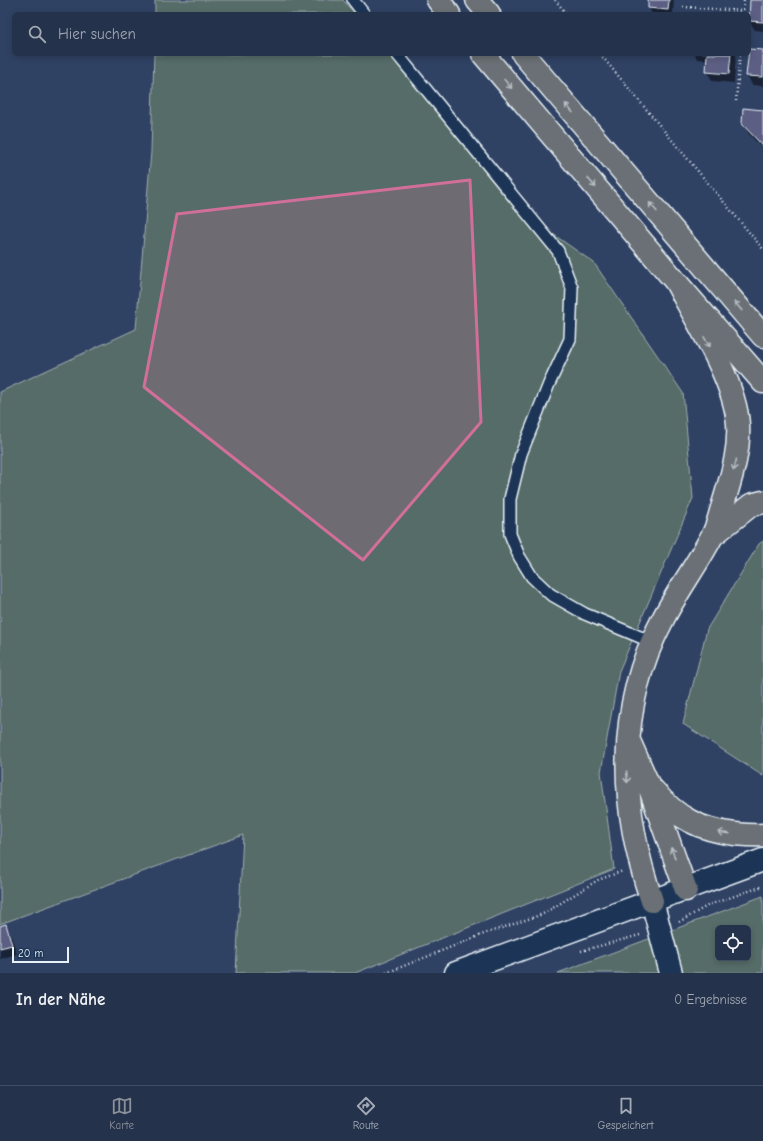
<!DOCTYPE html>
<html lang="de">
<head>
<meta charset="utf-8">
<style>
  body { margin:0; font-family:"Comic Neue",sans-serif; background:#2c3a52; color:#f1f3f6 }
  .controls { position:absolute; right:12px; bottom:12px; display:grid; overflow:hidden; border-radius:6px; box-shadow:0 2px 6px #0003 }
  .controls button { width:36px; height:36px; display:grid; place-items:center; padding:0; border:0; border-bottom:1px solid #414d63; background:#24324b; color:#f1f3f6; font:20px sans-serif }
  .scale { position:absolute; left:12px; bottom:10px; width:57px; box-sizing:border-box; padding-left:4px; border:2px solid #e8f1f8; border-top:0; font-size:11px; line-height:14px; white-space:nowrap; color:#e8f1f8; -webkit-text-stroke:3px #1d3557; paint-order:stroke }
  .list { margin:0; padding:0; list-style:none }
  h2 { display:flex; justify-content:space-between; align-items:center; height:52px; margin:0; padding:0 16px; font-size:17px }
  h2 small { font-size:13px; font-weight:400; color:#a3aab5 }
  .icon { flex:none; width:22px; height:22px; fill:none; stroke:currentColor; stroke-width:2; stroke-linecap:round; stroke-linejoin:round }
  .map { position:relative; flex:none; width:763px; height:973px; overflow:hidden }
  .search { position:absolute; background:#24324b; box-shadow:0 2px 6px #0003; left:12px; right:12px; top:12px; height:44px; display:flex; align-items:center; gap:10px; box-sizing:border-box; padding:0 14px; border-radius:6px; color:#a3aab5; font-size:15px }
  .sheet { height:112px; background:#24324b }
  nav { display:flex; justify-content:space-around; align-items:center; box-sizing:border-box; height:56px; border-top:1px solid #414d63; background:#24324b; font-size:11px; color:#a3aab5 }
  nav a { display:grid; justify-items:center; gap:2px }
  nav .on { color:#8c9099 }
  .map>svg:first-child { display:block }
  .green { fill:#576c67; stroke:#a0aeb0; fill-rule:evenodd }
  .shadow { fill:#0007 }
  .building { fill:#5c5f83; stroke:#e8f1f8 }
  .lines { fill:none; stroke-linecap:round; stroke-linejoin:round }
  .lane-casing { stroke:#e8f1f8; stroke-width:14 }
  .street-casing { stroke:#e8f1f8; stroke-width:25 }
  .secondary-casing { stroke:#e8f1f8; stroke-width:25 }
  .highway-casing { stroke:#e8f1f8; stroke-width:25 }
  .path { stroke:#e8f1f8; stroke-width:2.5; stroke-dasharray:1 3; stroke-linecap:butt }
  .lane { stroke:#1d3557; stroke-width:11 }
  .street { stroke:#1d3557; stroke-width:22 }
  .secondary { stroke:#1d3557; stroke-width:22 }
  .highway { stroke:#6a7074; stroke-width:22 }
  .oneway { stroke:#b6bdc3 }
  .marked { fill:#d16f9a; fill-opacity:0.2; stroke:#d16f9a; stroke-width:3; stroke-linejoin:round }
</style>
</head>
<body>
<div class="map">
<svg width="763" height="973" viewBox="0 0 763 973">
  <rect width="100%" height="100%" fill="#304264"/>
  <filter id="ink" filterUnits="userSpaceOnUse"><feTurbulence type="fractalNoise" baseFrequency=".025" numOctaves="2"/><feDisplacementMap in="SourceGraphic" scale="8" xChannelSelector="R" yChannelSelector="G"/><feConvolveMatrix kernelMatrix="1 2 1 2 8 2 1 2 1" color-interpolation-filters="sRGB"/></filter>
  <g filter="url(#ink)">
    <!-- green -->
    <path class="green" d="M 155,0 L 343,0 L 355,14 L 155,14 Z
      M 154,54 L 389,54 L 523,213 L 594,263 L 683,393 L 693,498 L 619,671 L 601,772 L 614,869 L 355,973 L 236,973 L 243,835 L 0,924 L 0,392 L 136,329 L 151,152 Z
      M 763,541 L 763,776 L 683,724 L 707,629 L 759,544 Z
      M 763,896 L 763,973 L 558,973 ZM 718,928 L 748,928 L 748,958 L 718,958 Z"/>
    <!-- shadow -->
    <path class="shadow" d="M 649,0 L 674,0 L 673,14 L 652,14 L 649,8 Z
      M 751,0 L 763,0 L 763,31 L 755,30 L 749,21 Z
      M 763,51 L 763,86 L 752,85 L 747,75 L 748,54 Z
      M 695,54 L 736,54 L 734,83 L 712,81 L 707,71 L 708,60 L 697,59 Z
      M 763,111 L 763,149 L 748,133 L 743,123 Z
      M 5,926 L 11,935 L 17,954 L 0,959 L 0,927 Z"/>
    <!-- building -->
    <path class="building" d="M 648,0 L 669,0 L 668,10 L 648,8 Z
      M 750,0 L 763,0 L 763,22 L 749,21 Z
      M 749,49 L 763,50 L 763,77 L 746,76 Z
      M 707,54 L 731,54 L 729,74 L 706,72 Z
      M 743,108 L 763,110 L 763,146 L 742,124 Z
      M 6,924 L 12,945 L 0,948 L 0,926 Z"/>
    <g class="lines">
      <!-- lane casing -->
      <g class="lane-casing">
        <path id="lane" d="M 353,0 L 364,14
          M 397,54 L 558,251 L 572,288 L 570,339 L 549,384 L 521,454 L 510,499 L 510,534 L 519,556 L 532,577 L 550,594 L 585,614 L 652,642"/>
      </g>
      <!-- street casing -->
      <g class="street-casing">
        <path id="street" d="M 652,901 L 671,973"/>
      </g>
      <!-- secondary casing -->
      <g class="secondary-casing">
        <path id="secondary" d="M 456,973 L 763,860"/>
      </g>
      <!-- highway casing -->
      <g class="highway-casing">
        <path id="highway" d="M 438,0 L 449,14
          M 477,0 L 489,14
          M 483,54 L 676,282 L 763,382
          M 523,54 L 763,336
          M 713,535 L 751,505 L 763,502
          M 630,743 L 649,786 L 686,890
          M 654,791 C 677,818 700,830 735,834 C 745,835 753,836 763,835
          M 652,901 C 620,808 615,708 663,619 C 678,590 697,565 712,536 C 717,528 719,517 722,508 C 730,480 740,454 738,424 C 735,381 697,322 676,282"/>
      </g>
      <!-- path -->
      <path class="path" d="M 555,0 L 567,14
        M 683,7 L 743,11
        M 743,14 L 744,0
        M 600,54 L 763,249
        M 736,101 L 740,54
        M 679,922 L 709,905 L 763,886
        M 581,951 L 640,935
        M 386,973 L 484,934 L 543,914 L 598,880 L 623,871"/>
      <!-- lane -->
      <use href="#lane" class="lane"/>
      <!-- street -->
      <use href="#street" class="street"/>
      <!-- secondary -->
      <use href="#secondary" class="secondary"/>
      <!-- highway -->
      <use href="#highway" class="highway"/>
    </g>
    <!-- one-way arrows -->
    <defs><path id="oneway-shaft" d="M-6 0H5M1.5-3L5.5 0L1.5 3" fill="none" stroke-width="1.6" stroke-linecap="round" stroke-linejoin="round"/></defs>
    <g class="oneway">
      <use href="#oneway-shaft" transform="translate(508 84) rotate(50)"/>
      <use href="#oneway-shaft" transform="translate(569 108) rotate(-130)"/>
      <use href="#oneway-shaft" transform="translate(592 183) rotate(50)"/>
      <use href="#oneway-shaft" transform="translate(653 207) rotate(-130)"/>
      <use href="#oneway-shaft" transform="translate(738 306) rotate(-130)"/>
      <use href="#oneway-shaft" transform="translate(707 342) rotate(60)"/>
      <use href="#oneway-shaft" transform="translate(735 465) rotate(104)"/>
      <use href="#oneway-shaft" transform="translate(627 777) rotate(86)"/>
      <use href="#oneway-shaft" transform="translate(724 833) rotate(-173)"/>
      <use href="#oneway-shaft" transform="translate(673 853) rotate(-110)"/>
    </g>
  </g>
  <!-- marked area -->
  <path class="marked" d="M 470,180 L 481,422 L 363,560 L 144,387 L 177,214 Z"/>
</svg>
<div class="controls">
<button><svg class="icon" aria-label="locate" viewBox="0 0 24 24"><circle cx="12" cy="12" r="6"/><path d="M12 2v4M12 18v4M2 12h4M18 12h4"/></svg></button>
</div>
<div class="scale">20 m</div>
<div class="search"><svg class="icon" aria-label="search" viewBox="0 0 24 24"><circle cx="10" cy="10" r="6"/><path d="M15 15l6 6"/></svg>Hier suchen</div>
</div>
<section class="sheet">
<h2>In der Nähe<small>0 Ergebnisse</small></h2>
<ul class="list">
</ul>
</section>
<nav>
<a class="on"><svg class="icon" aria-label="map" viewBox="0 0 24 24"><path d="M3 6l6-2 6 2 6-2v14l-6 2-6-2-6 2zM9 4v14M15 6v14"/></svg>Karte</a>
<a><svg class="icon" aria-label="directions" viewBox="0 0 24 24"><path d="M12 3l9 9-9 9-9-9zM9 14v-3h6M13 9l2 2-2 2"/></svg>Route</a>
<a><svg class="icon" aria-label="saved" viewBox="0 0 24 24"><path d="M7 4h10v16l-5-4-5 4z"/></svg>Gespeichert</a>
</nav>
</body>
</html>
